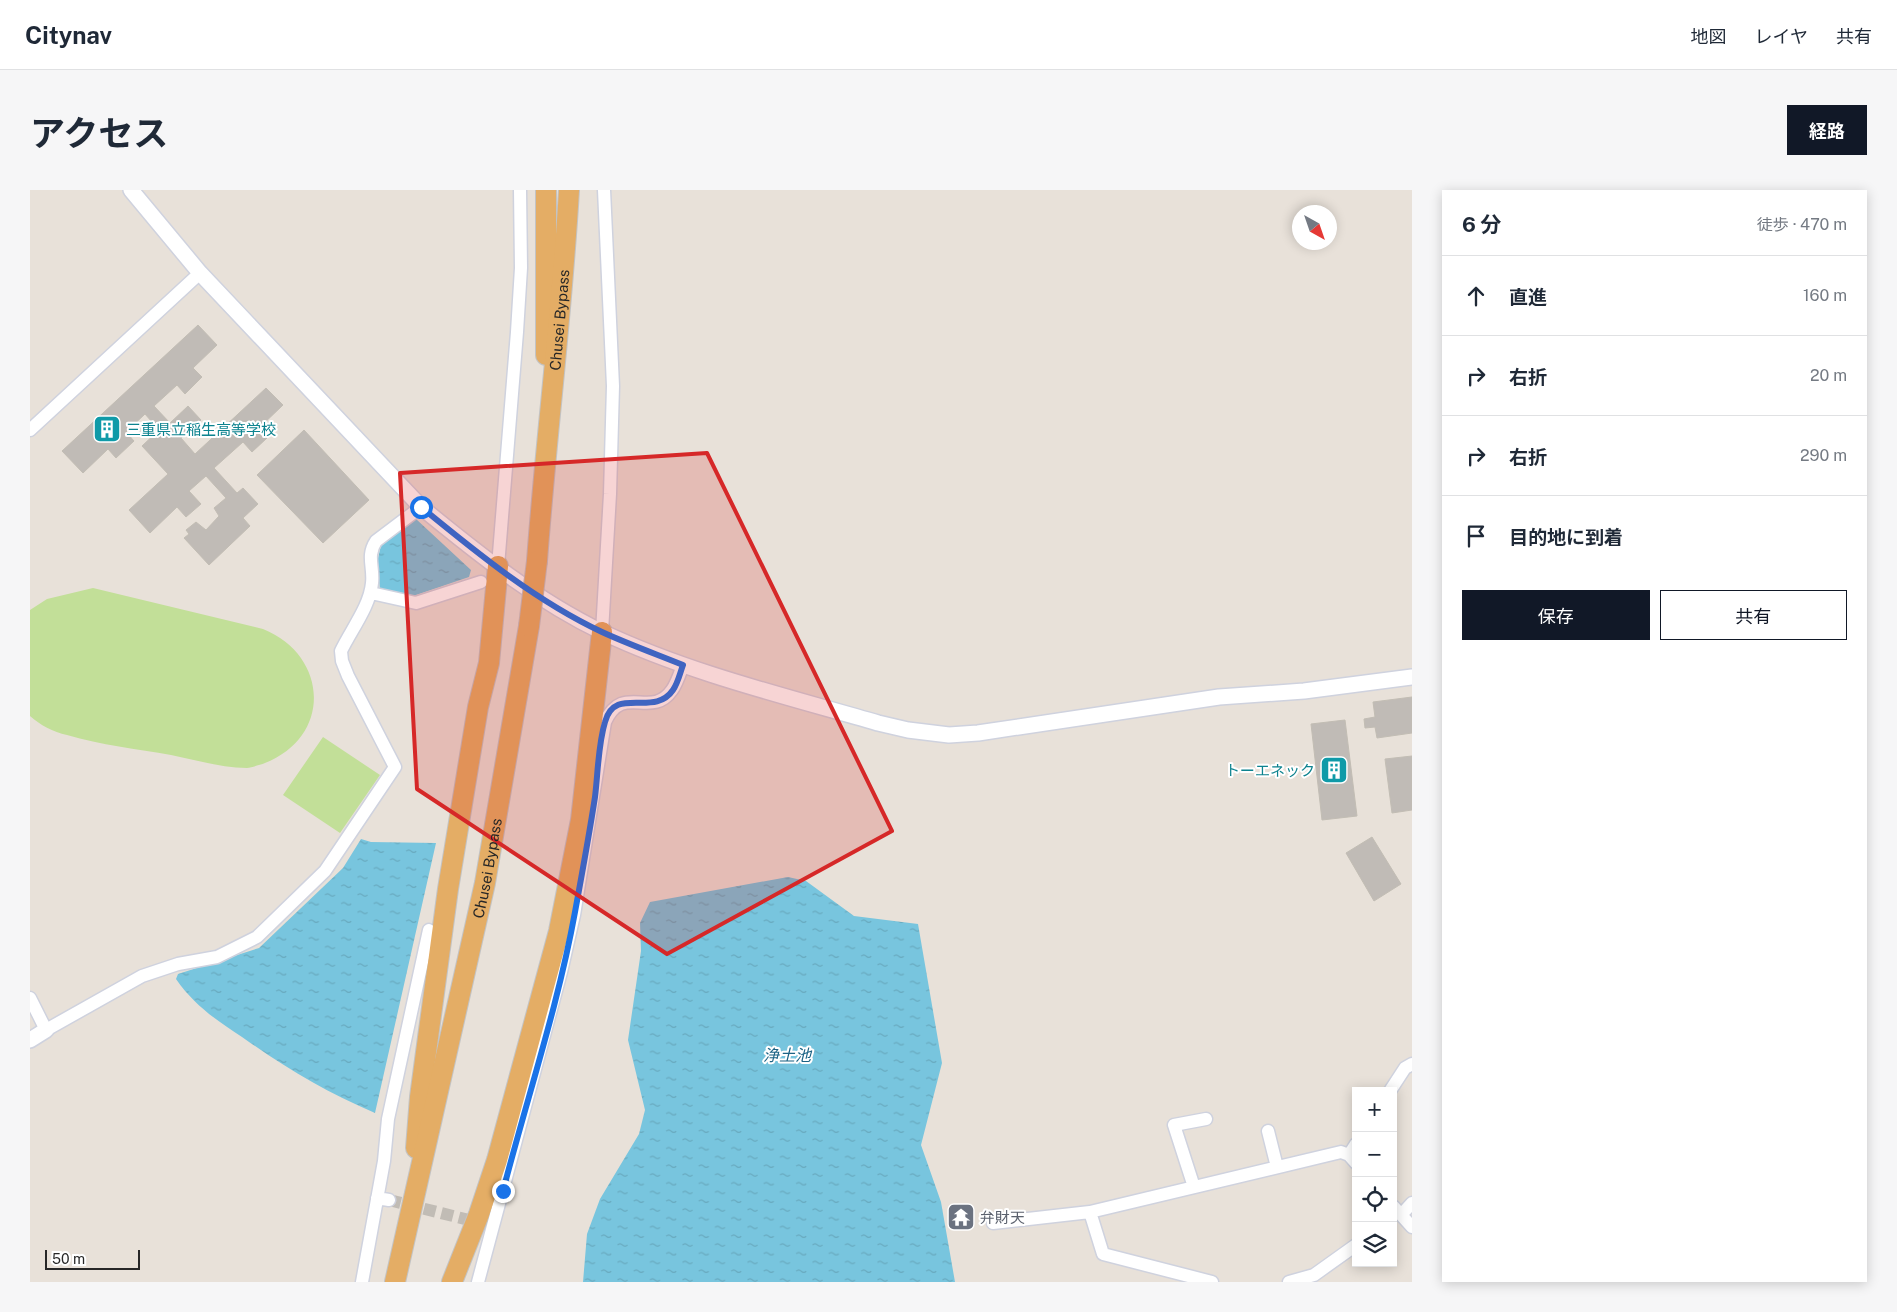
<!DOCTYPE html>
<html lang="ja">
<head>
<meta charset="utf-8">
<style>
  body { margin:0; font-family:"Public Sans","Noto Sans JP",sans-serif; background:#f6f6f7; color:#1f2937 }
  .controls { position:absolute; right:15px; bottom:15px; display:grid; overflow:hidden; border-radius:0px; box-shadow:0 2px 12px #0003 }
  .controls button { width:45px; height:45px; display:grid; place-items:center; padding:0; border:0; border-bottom:1px solid #e0e1e3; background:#fff; color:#1f2937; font:25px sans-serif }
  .compass { position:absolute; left:1262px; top:15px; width:45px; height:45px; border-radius:50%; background:#fff; box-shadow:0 2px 12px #0003; rotate:140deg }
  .scale { position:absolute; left:15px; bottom:12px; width:95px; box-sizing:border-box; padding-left:5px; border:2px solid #272727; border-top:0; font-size:14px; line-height:18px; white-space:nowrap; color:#272727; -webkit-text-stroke:4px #fff; paint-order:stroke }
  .stop { position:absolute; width:15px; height:15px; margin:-11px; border:4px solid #1a73e8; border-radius:50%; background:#fff }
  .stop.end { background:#1a73e8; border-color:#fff; box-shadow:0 1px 5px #0008 }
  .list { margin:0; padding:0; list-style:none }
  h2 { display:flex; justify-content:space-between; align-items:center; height:65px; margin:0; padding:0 20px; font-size:21px }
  h2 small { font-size:16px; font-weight:400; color:#747a83 }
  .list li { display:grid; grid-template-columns:32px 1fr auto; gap:15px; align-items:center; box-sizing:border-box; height:80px; padding:0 20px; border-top:1px solid #e0e1e3 }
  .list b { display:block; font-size:19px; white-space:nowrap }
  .list em { font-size:16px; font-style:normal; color:#747a83 }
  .actions { display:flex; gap:10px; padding:15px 20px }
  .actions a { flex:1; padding:11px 0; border:1px solid #111827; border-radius:0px; text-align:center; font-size:18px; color:#111827 }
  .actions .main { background:#111827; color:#fff }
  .icon { flex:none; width:28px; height:28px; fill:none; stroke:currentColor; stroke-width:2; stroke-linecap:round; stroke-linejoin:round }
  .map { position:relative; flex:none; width:1382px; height:1092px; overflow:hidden; border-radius:0px }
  header { display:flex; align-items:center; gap:30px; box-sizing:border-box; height:70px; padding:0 25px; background:#fff; border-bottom:1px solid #e0e1e3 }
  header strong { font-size:24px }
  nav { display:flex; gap:28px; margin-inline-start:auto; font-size:18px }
  .intro { display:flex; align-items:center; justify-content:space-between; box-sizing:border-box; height:120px; padding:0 30px }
  h1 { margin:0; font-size:35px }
  .button { padding:12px 22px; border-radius:0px; background:#111827; color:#fff; font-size:18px; font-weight:700 }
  main { display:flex; gap:30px; padding:0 30px }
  aside { flex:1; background:#fff; border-radius:0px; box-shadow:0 2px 12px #0003 }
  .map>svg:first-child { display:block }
  .pitch { fill:#c2df98 }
  .water { fill:url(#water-ripples) }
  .building { fill:#c0bbb6; stroke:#c2bdb4 }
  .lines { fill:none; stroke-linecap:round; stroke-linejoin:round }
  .minor-tunnel { stroke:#c1bcb5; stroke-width:12; stroke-dasharray:12 6; stroke-linecap:butt }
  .minor-casing { stroke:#cfd2de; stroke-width:15 }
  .tertiary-casing { stroke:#cfd2de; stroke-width:18 }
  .trunk-casing { stroke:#c3c3c3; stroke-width:22 }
  .minor { stroke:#fff; stroke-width:12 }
  .tertiary { stroke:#fff; stroke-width:15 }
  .trunk { stroke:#e4ad65; stroke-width:20 }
  .trunk-bridge-casing { stroke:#c3c3c3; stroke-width:22; stroke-linecap:butt }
  .trunk-bridge { stroke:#e4ad65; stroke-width:20 }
  .route { stroke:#1a73e8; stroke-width:6 }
  .marked { fill:#d62828; fill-opacity:0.2; stroke:#d62828; stroke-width:4; stroke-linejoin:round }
  .labels { text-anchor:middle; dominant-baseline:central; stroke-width:4; stroke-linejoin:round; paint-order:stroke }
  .street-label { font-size:15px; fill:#272727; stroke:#fff }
  .culture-label { font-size:15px; fill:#0d838f; stroke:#fff; text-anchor:start }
  .worship-label { font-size:15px; fill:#5b616d; stroke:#fff; text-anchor:start }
  .water-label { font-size:16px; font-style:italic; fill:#1c6385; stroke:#fff }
</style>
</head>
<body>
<header>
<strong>Citynav</strong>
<nav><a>地図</a><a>レイヤ</a><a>共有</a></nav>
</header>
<div class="intro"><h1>アクセス</h1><a class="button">経路</a></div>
<main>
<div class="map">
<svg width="1382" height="1092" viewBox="0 0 1382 1092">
  <defs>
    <pattern id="water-ripples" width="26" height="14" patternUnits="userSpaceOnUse" patternTransform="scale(1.25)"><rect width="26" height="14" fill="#78c5de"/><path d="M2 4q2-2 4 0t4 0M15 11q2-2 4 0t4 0" fill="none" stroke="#68a9be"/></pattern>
  </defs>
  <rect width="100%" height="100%" fill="#e8e1d9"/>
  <!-- pitch -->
  <path class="pitch" d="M 63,398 L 233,439 C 298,465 303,546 235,573 C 230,575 222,577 217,578 C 192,578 166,570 141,565 C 107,559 71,555 37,545 C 23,542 10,535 0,526 L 0,420 L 17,409 Z
    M 293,547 L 350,585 L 310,643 L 253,605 Z"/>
  <!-- water -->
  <path class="water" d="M 386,329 L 441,380 L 439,387 L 380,407 L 350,399 L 347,373 L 351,355 Z
    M 331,649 L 341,652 L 406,653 L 345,923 C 295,902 256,878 212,847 C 186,830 164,815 146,789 L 148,784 L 229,758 L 313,678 Z
    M 758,687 L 776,691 L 824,726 L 888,734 L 912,873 L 891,955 L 911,1012 L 925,1092 L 553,1092 L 557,1044 L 570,1009 L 609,944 L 615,920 L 598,850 L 611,761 L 610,733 L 620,712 Z"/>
  <!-- building -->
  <path class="building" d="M 168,135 L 187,155 L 163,178 L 172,187 L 155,204 L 147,195 L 124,216 L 140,233 L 158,216 L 171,230 L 151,248 L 165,264 L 236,198 L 253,215 L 229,238 L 237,248 L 222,262 L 213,252 L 184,278 L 207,303 L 213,298 L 228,314 L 213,328 L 220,336 L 179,375 L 154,348 L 159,344 L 156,340 L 166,332 L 176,340 L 189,326 L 184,318 L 196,308 L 176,286 L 159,301 L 171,314 L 156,327 L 147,317 L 120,343 L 99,320 L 138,284 L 112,256 L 129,240 L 115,224 L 96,242 L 104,251 L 86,268 L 78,259 L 53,283 L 32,261 Z
    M 274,240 L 339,310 L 293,353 L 227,285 Z
    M 1382,507 L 1382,543 L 1347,548 L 1345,537 L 1335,538 L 1334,529 L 1345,527 L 1343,512 Z
    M 1315,530 L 1327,626 L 1292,630 L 1281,534 Z
    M 1382,566 L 1382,620 L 1362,623 L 1355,569 Z
    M 1342,647 L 1371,694 L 1344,711 L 1316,663 Z"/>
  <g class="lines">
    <!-- minor-tunnel -->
    <path class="minor-tunnel" d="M 359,1010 L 459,1035"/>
    <!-- minor casing -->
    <g class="minor-casing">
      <path id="minor" d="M 0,240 L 170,83
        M 468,376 L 487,142 L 491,78 L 490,0
        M 341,403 L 386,413 L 451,392
        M 572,442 L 580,304 L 583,196 L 574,0
        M 0,808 L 16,840 L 112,786 L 148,774 L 187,767 L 227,747 L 295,681 L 365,577 L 318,486 L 312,471 L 311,461 C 321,440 340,416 342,393 C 344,377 336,366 346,351 L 391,317
        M 1360,901 L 1375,878 L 1382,874
        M 1238,941 L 1247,977
        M 1319,965 L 1326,954
        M 1164,997 L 1144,935 L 1176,929
        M 347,1008 L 359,1010
        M 1363,1016 L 1382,1037
        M 1371,1025 L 1382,1013
        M 963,1033 L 1060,1022
        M 332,1092 L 354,971 L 358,929 L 399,740
        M 448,1092 L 531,782 L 544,725 L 575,532 C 593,492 621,530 642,500 C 647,493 650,483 653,475
        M 1182,1092 L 1073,1064 L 1060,1022 L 1311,962 L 1319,965 L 1326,973
        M 1259,1092 L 1284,1085 L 1326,1055"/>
    </g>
    <!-- tertiary casing -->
    <g class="tertiary-casing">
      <path id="tertiary" d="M 101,0 L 170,83 L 391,317 C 447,363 506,410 572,442 C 659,483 755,506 848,533 L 878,540 L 919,545 L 948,543 L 1189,507 L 1274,501 L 1382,487
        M 0,850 L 16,840"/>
    </g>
    <!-- trunk casing -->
    <g class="trunk-casing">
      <g id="trunk">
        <path d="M 516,165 L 516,0"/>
        <path id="s1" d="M 507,371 C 516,247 532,124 539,0"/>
        <path d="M 386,958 L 390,907 L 418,699 L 448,517 L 459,473 L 468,376"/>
        <path id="s2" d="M 365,1092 L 455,693 L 499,436"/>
        <path d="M 422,1092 L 449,1024 L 467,970 L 529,741 L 551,630 L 572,442"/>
      </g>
    </g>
    <!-- minor -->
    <use href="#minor" class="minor"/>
    <!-- tertiary -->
    <use href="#tertiary" class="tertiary"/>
    <!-- trunk -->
    <use href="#trunk" class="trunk"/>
    <!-- trunk-bridge casing -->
    <g class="trunk-bridge-casing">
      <path id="trunk-bridge" d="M 499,436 L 507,371"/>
    </g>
    <!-- trunk-bridge -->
    <use href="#trunk-bridge" class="trunk-bridge"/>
  </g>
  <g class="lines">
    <!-- route -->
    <path class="route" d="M 391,317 C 447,363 506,411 572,442 C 598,454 626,464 653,475 C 650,483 648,493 643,500 C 624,528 585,495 575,532 C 568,555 568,583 565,607 C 559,646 552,684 545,722 C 528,816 497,908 473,1001"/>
  </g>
  <!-- marked area -->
  <path class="marked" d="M 677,263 L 862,641 L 637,764 L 387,599 L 370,283 Z"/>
  <!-- icons -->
  <defs>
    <g id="building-square" transform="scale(1.4375)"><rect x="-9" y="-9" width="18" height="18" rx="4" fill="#0f9aa8" stroke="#fff"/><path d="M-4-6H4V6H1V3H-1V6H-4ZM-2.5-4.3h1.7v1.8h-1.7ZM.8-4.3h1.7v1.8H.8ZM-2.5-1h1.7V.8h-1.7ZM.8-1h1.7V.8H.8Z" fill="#fff"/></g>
    <g id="temple-square" transform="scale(1.4375)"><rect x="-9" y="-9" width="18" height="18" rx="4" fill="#6b7280" stroke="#fff"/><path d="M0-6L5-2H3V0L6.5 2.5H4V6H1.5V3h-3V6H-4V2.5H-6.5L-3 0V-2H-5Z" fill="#fff"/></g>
  </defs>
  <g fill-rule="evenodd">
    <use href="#building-square" x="77" y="239"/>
    <use href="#building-square" x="1304" y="580"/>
    <use href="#temple-square" x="931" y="1027"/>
  </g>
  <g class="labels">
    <!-- street labels -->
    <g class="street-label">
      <text stroke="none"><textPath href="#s1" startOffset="242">Chusei Bypass</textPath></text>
      <text stroke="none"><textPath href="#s2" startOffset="424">Chusei Bypass</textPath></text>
    </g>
    <!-- culture labels -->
    <g class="culture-label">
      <text x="96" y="239">三重県立稲生高等学校</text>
      <text x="1285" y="580" text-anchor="end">トーエネック</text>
    </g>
    <!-- worship labels -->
    <g class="worship-label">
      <text x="950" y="1027">弁財天</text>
    </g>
    <!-- water labels -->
    <g class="water-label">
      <text x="757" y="865">浄土池</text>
    </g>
  </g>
</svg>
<div class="controls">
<button>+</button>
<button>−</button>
<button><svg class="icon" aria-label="locate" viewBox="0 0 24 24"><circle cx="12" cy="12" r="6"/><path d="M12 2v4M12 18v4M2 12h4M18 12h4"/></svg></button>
<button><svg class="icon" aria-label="layers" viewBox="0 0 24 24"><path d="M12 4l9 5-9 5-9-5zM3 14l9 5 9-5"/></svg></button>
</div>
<svg class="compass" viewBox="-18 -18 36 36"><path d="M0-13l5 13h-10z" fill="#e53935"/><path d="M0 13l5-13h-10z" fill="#747a83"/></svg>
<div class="scale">50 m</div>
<div class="stop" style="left:391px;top:317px"></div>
<div class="stop end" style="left:473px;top:1001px"></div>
</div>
<aside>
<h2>6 分<small>徒歩 · 470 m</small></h2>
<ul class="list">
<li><svg class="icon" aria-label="ahead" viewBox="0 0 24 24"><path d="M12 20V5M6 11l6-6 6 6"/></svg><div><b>直進</b></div><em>160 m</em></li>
<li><svg class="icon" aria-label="right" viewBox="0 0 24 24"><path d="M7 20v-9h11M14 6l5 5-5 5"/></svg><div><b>右折</b></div><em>20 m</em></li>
<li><svg class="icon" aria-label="right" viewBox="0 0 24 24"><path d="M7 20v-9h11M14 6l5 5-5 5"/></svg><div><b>右折</b></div><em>290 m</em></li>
<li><svg class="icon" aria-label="arrive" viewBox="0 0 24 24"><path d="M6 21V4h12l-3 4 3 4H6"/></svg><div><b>目的地に到着</b></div></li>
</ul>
<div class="actions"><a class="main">保存</a><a>共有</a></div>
</aside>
</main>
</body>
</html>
